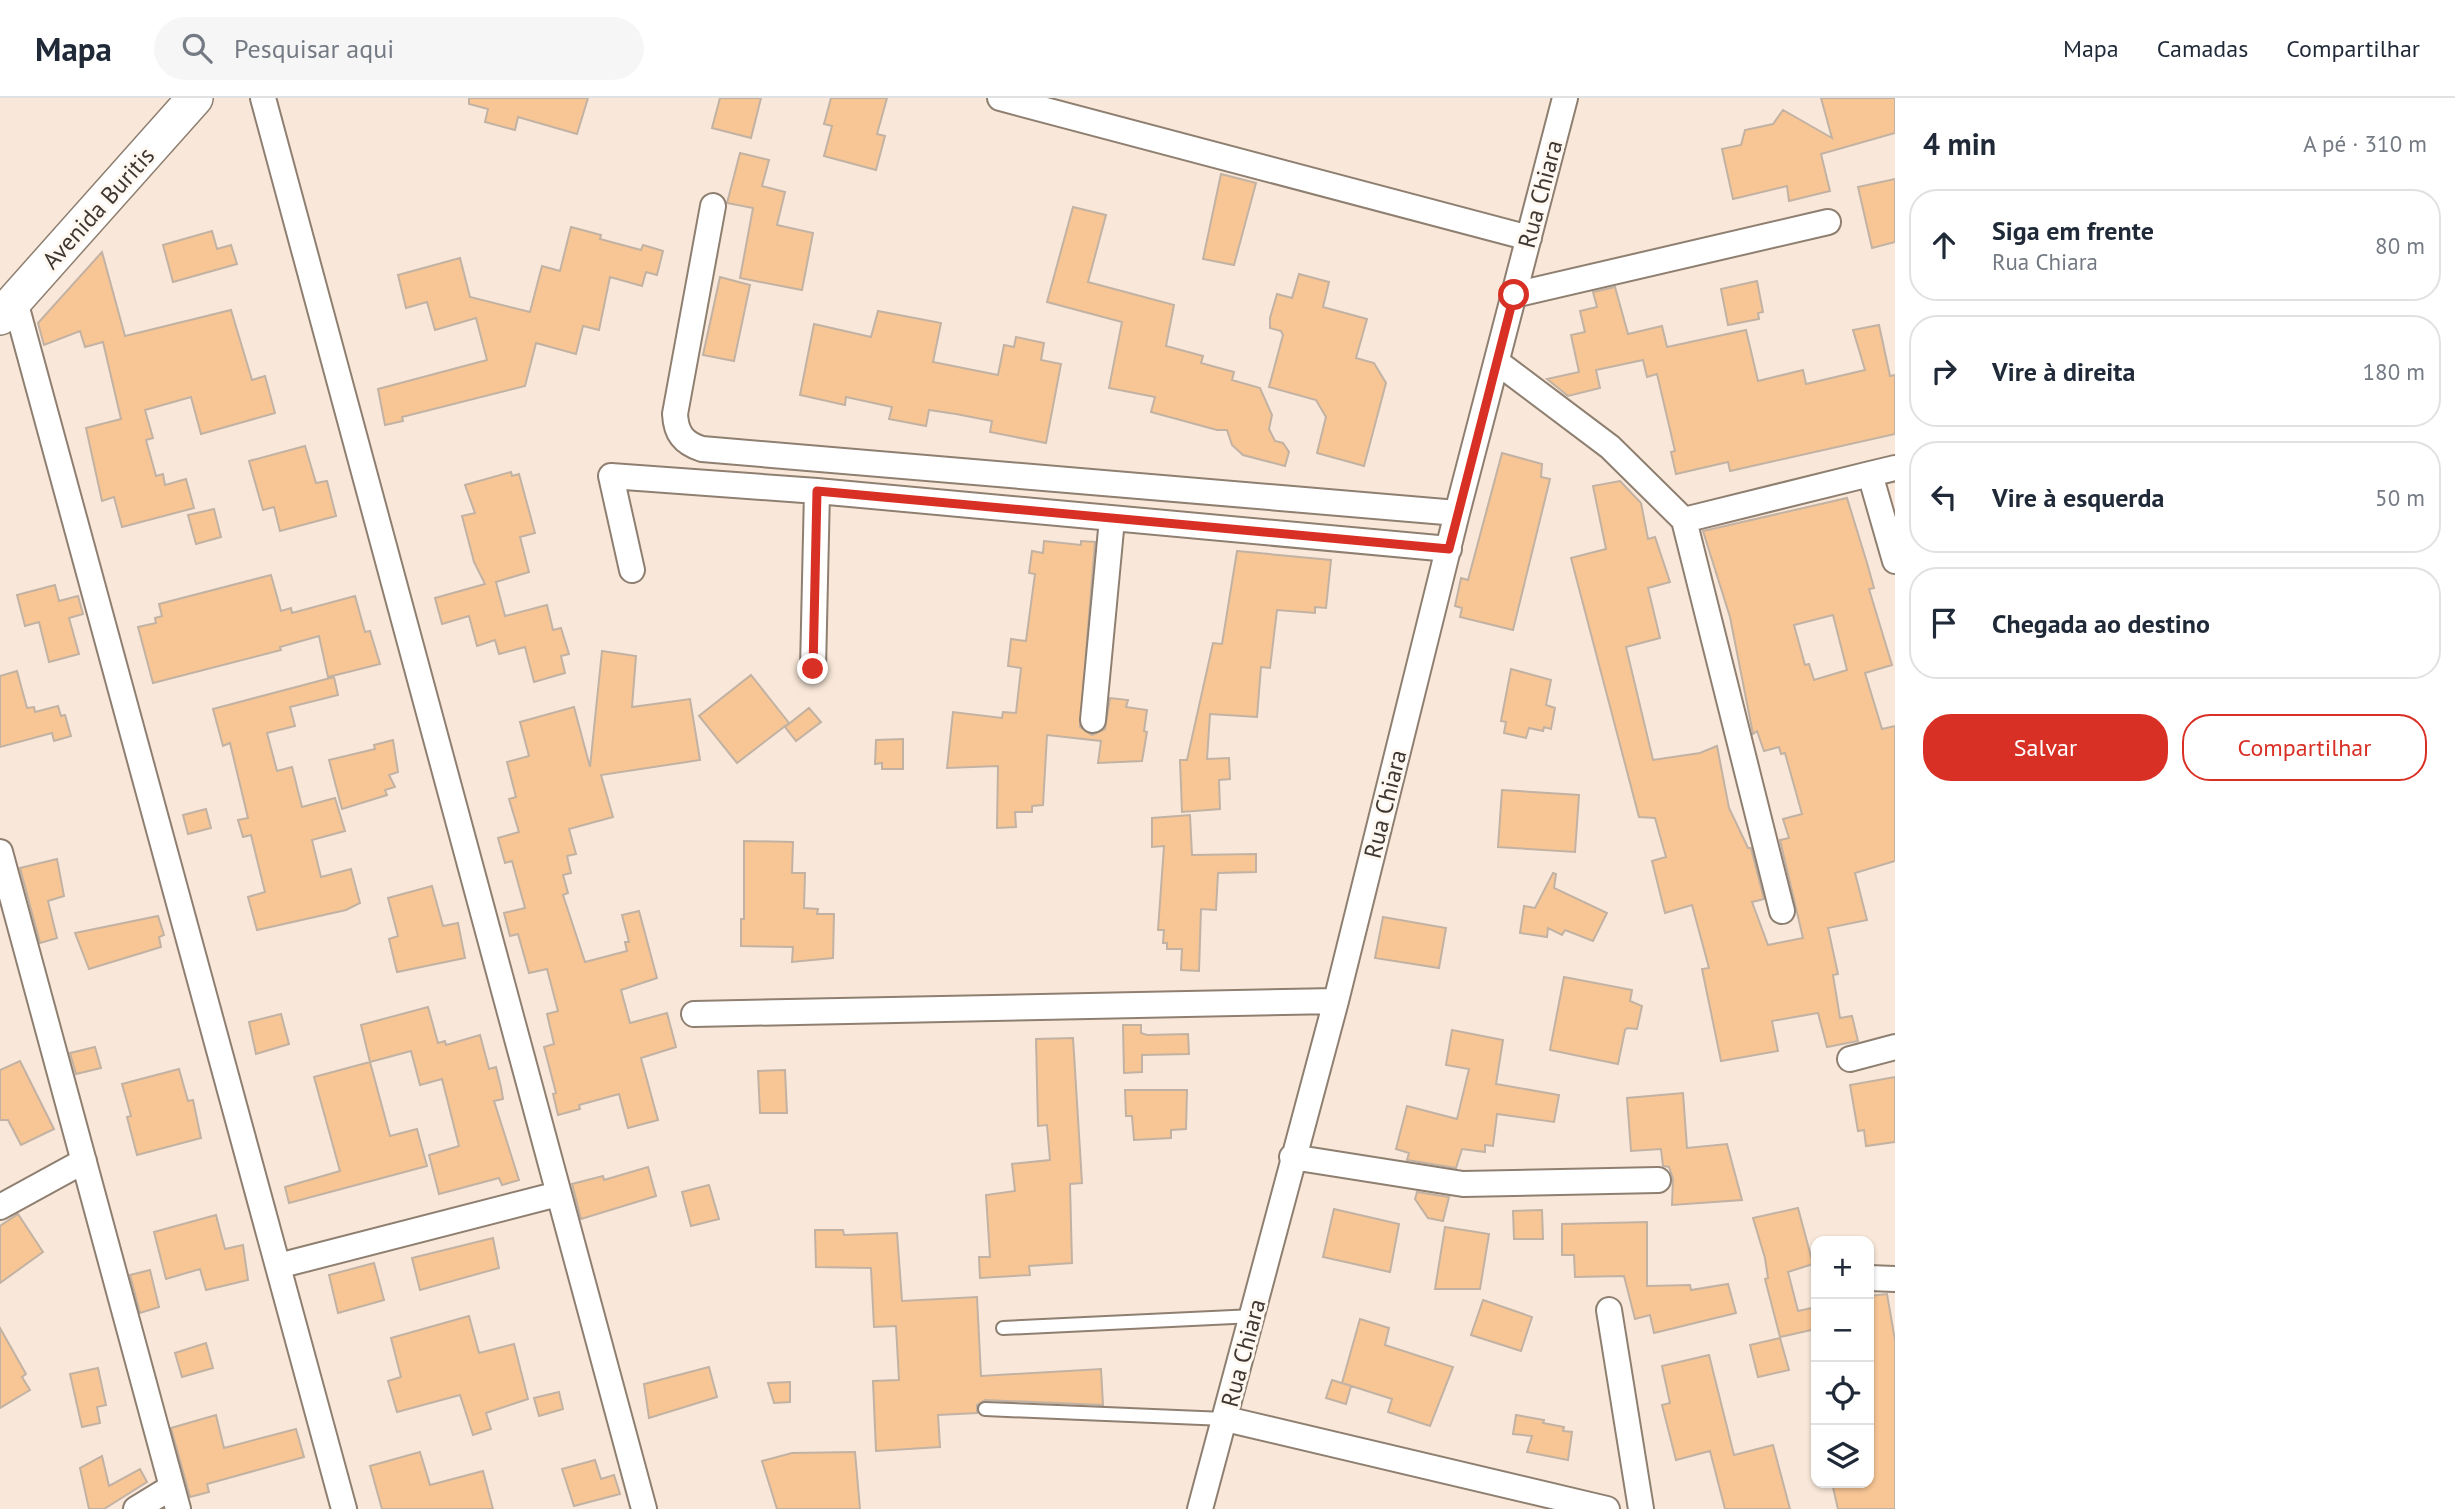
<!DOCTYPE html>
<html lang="pt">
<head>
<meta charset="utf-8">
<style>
  body { margin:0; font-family:"PT Sans",sans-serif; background:#f6f6f7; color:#1f2937 }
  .controls { position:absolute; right:21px; bottom:21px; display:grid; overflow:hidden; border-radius:14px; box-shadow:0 2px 5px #0004 }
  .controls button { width:63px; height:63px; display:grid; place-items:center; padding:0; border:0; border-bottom:2px solid #e0e1e3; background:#fff; color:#1f2937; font:35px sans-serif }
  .stop { position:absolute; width:21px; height:21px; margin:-16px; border:5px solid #d93025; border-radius:50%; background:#fff }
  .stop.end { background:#d93025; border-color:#fff; box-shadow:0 2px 7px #0008 }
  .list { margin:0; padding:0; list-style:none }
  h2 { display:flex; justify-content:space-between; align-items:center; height:91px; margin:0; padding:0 28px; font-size:30px }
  h2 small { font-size:23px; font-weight:400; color:#747a83 }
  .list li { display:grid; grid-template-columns:46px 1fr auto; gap:21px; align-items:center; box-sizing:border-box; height:112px; margin:0 14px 14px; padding:0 14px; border:2px solid #e0e1e3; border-radius:28px }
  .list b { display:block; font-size:26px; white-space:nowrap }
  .list p { margin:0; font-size:23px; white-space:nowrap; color:#747a83 }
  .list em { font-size:23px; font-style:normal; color:#747a83 }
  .actions { display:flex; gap:14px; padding:21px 28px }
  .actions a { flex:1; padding:16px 0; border:2px solid #d93025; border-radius:28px; text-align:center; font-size:24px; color:#d93025 }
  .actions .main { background:#d93025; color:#fff }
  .icon { flex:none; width:38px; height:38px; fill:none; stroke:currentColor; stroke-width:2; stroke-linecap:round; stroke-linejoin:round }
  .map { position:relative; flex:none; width:1895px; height:1411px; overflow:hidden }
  header { display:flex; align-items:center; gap:42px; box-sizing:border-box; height:98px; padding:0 35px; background:#fff; border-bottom:2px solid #e0e1e3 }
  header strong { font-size:33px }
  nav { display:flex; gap:38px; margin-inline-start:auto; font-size:24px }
  .search { width:490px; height:63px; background:#f6f6f7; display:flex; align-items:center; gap:18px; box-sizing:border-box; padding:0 24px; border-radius:38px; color:#747a83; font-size:26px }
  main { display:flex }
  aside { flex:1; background:#fff }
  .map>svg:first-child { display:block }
  .building { fill:#f8c695; stroke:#c2b2a3; stroke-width:2; fill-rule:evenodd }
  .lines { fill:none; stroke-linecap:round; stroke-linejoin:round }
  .lane-casing { stroke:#8e7f71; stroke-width:16 }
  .street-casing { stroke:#8e7f71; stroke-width:28 }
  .secondary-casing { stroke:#8e7f71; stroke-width:38 }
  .lane { stroke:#fff; stroke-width:12 }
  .street { stroke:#fff; stroke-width:24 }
  .secondary { stroke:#fff; stroke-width:35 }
  .route { stroke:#d93025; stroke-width:9 }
  .labels { text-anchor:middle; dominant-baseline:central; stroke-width:6; stroke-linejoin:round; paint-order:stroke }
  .street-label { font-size:24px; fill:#3e3731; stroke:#fff8f1 }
</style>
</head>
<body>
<header>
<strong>Mapa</strong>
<div class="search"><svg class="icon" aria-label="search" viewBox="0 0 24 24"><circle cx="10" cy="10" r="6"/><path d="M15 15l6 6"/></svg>Pesquisar aqui</div>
<nav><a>Mapa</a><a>Camadas</a><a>Compartilhar</a></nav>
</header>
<main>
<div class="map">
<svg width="1895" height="1411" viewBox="0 0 1895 1411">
  <rect width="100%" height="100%" fill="#f9e8d9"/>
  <!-- building -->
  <path class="building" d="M 469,0 L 588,0 L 577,36 L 518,19 L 515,32 L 485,24 L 488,11 L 469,6 Z
    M 720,0 L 761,0 L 751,40 L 712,30 Z
    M 831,0 L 887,0 L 877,36 L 885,38 L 876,72 L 824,58 L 832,28 L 824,26 Z
    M 1821,0 L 1895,0 L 1895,35 L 1821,56 L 1830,93 L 1789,103 L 1787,88 L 1733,101 L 1722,51 L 1741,47 L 1745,32 L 1773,26 L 1783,12 L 1832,40 Z
    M 740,55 L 769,62 L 762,88 L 785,94 L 777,127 L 813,135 L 802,192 L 740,180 L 753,110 L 727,105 Z
    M 1221,76 L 1256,85 L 1234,167 L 1203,161 Z
    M 1895,81 L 1895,144 L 1872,150 L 1858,89 Z
    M 1073,109 L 1106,117 L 1088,184 L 1174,207 L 1166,248 L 1203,258 L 1201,265 L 1234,274 L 1232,282 L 1260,290 L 1272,317 L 1269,331 L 1275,343 L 1283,345 L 1289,354 L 1285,368 L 1243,357 L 1232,347 L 1227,332 L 1217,332 L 1151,314 L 1155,299 L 1109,290 L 1122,224 L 1047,204 Z
    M 571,129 L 601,137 L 600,141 L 641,152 L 643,147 L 663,153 L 657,177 L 646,174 L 642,188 L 610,179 L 599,232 L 583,228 L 576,256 L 536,245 L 525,288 L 402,319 L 403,323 L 385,327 L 378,291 L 487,262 L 476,220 L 435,232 L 427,204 L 406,210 L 398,177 L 460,160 L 470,199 L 530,214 L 542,168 L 560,173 Z
    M 212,133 L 217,151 L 231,147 L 237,166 L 173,184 L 163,147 Z
    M 102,154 L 125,238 L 231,212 L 252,282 L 265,278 L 275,315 L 201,336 L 191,299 L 145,312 L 153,340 L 146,342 L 156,378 L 163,376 L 165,387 L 186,381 L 194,410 L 122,429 L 114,399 L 102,403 L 86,330 L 121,321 L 103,244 L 85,249 L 80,233 L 44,247 L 38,225 Z
    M 1299,176 L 1329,184 L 1323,209 L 1367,221 L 1356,260 L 1374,265 L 1386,285 L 1364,368 L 1317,355 L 1326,319 L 1316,302 L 1269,289 L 1283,237 L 1281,233 L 1270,230 L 1270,220 L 1277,196 L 1292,200 Z
    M 720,179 L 750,187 L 734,263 L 703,257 Z
    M 1757,183 L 1763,214 L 1758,215 L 1759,221 L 1728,227 L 1721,191 Z
    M 1615,189 L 1628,236 L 1662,228 L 1667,249 L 1746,232 L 1758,283 L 1803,272 L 1806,286 L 1865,272 L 1853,232 L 1879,227 L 1890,278 L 1895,277 L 1895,336 L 1730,373 L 1728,364 L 1676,376 L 1671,354 L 1675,353 L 1657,276 L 1647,279 L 1643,262 L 1596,272 L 1600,290 L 1568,298 L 1547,281 L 1579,274 L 1571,237 L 1585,234 L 1580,213 L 1597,209 L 1593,194 Z
    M 878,213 L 941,225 L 933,264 L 998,277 L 1004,247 L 1014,249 L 1016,239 L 1044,245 L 1041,262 L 1061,266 L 1046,345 L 990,334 L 992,323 L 956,316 L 929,312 L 926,328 L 889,321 L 892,309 L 846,299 L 845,307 L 800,297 L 814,226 L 871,239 Z
    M 305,348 L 316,385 L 327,383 L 336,418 L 280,433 L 274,409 L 263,412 L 249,363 Z
    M 1502,355 L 1542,366 L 1541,379 L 1550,381 L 1513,532 L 1460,519 L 1462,510 L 1455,508 L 1461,480 L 1468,482 Z
    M 511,374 L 512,378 L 519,376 L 535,435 L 520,439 L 529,474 L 496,484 L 505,518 L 547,507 L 553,532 L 561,530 L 569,556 L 561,558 L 565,575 L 534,584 L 525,549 L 499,556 L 495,542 L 477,548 L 469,518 L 442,526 L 435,500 L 485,486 L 474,464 L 462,418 L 475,415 L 465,387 Z
    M 1620,383 L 1641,405 L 1648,441 L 1655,439 L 1670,484 L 1648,490 L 1660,540 L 1626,549 L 1653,662 L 1700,655 L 1717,648 L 1729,710 L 1748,750 L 1751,750 L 1764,801 L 1752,804 L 1768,847 L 1803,840 L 1780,742 L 1789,740 L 1783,721 L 1802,716 L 1785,655 L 1781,656 L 1779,649 L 1764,653 L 1757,633 L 1753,636 L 1730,519 L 1703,433 L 1847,400 L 1867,465 L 1874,490 L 1869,491 L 1892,567 L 1865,575 L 1882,631 L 1895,628 L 1895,763 L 1855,775 L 1867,822 L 1828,830 L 1838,876 L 1833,877 L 1840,920 L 1852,918 L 1858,943 L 1827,949 L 1818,915 L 1772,923 L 1778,953 L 1721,963 L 1702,871 L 1709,870 L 1692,807 L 1665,815 L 1652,763 L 1666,759 L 1655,720 L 1639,719 L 1571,460 L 1606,451 L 1593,388 ZM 1833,517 L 1847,572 L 1814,582 L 1809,566 L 1805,567 L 1794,527 Z
    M 214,411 L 221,439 L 196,446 L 188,417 Z
    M 1044,443 L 1081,447 L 1081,443 L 1095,444 L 1080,629 L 1092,637 L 1105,631 L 1110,600 L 1128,602 L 1126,609 L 1147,612 L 1144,633 L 1147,634 L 1142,663 L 1098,665 L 1101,643 L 1047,637 L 1043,707 L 1032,708 L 1032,714 L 1015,714 L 1016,729 L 997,730 L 998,668 L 947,670 L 953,614 L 1002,620 L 1003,614 L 1016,615 L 1021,570 L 1008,568 L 1011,541 L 1026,543 L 1035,476 L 1029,475 L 1032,453 L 1043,455 Z
    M 1237,453 L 1331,462 L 1326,510 L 1315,509 L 1315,515 L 1277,512 L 1270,570 L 1261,569 L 1257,619 L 1210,616 L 1207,661 L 1229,660 L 1230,681 L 1219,682 L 1220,711 L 1182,714 L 1180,662 L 1187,662 L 1213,545 L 1222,546 Z
    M 271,477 L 281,513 L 291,510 L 292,515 L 355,498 L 365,534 L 370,533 L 380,566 L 328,579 L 319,538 L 280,549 L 281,552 L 153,585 L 138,529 L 156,525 L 155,520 L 162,518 L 159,506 Z
    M 55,487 L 59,503 L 78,498 L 83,516 L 69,520 L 79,556 L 49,564 L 39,524 L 25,528 L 17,497 Z
    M 602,553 L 636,558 L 632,609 L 690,601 L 700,662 L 601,677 L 613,719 L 569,731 L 576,756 L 567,758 L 571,775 L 563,777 L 568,795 L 563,797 L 585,864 L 627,853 L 625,844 L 629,844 L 622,817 L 639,813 L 657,880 L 621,892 L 630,925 L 667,915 L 676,949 L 641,960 L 658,1022 L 628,1030 L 619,996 L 579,1007 L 580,1011 L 558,1017 L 553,996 L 556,995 L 544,949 L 554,946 L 547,916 L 558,913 L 547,871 L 529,875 L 518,836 L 510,838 L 504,815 L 525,810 L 512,763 L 505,765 L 498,740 L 519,734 L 509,701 L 516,699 L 507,664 L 529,658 L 520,624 L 574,609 L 590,669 Z
    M 1511,571 L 1551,582 L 1546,607 L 1555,610 L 1551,631 L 1544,629 L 1543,633 L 1529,630 L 1526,640 L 1504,635 L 1506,624 L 1501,623 Z
    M 17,573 L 27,610 L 34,609 L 35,614 L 58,608 L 61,618 L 65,617 L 71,638 L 54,643 L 52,635 L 0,649 L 0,578 Z
    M 751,577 L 789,625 L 737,665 L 699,618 Z
    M 334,579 L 338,597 L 290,609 L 295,628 L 267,635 L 277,673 L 292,669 L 302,709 L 335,700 L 345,733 L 312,742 L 321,779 L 351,771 L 360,805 L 346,812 L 257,832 L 248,799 L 265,794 L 251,737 L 243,739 L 238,722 L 248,720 L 230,645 L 223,648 L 213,611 Z
    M 809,610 L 821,624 L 796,643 L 785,629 Z
    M 903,641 L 903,671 L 882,671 L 882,665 L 875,666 L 876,642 Z
    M 393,642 L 398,674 L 389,677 L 395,689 L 385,692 L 387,697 L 342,711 L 329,662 L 375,651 L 374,647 Z
    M 1502,692 L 1579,697 L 1575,754 L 1498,749 Z
    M 206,711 L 211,730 L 188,736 L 183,717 Z
    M 1190,717 L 1192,757 L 1256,756 L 1256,774 L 1218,775 L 1216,812 L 1201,811 L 1199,873 L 1181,872 L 1182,851 L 1167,851 L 1167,845 L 1163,845 L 1164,832 L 1158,832 L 1164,748 L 1152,749 L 1152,720 Z
    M 744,743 L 793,744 L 792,775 L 805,775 L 804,810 L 818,811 L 817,816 L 834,816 L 833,860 L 792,864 L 793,849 L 741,848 L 741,821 L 744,821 Z
    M 57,761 L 64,798 L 48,803 L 57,840 L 40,845 L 20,770 Z
    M 1553,775 L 1556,776 L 1554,790 L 1607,815 L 1593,843 L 1565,832 L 1562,837 L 1548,830 L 1547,839 L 1520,835 L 1524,808 L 1535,810 Z
    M 432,788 L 443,828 L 458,825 L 465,860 L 397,874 L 389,841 L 398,838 L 388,800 Z
    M 158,818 L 164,837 L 159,839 L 161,849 L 89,871 L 75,835 Z
    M 1383,819 L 1446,830 L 1439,870 L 1375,860 Z
    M 1564,879 L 1632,892 L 1630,903 L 1642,908 L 1637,931 L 1627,930 L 1625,932 L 1618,966 L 1550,952 Z
    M 428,909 L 438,945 L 445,943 L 446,947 L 480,937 L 489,971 L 496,969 L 501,989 L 503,1001 L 494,1003 L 519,1082 L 502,1087 L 499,1080 L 439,1096 L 429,1057 L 459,1048 L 442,981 L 420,987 L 411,953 L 370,964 L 361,927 Z
    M 281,916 L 289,946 L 256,956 L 249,924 Z
    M 1123,927 L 1141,927 L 1141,935 L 1147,937 L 1188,936 L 1189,956 L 1142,957 L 1142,974 L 1124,975 Z
    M 1452,932 L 1503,942 L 1496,986 L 1559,997 L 1554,1024 L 1497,1016 L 1493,1048 L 1485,1047 L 1485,1054 L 1462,1051 L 1456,1070 L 1407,1062 L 1409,1055 L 1396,1051 L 1407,1008 L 1457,1021 L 1469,971 L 1446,967 Z
    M 1073,940 L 1082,1085 L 1070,1086 L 1072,1165 L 1029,1168 L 1030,1177 L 980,1180 L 979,1159 L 990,1159 L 986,1097 L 1015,1093 L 1012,1066 L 1050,1062 L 1047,1027 L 1038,1028 L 1036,941 Z
    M 95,949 L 101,970 L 76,976 L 70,955 Z
    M 20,963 L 54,1031 L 21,1047 L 8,1022 L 0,1022 L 0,972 Z
    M 370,964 L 390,1038 L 417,1031 L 427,1068 L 289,1105 L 285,1089 L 340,1073 L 314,979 Z
    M 179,971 L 188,1003 L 193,1002 L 201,1040 L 137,1057 L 127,1019 L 131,1018 L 122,986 Z
    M 785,972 L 787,1015 L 760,1015 L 758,973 Z
    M 1895,979 L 1895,1044 L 1866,1048 L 1864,1032 L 1858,1033 L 1850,987 Z
    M 1125,992 L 1187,992 L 1186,1031 L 1171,1032 L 1171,1040 L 1134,1042 L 1132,1018 L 1126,1018 Z
    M 1683,995 L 1687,1050 L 1727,1046 L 1742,1102 L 1672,1107 L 1673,1081 L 1669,1069 L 1663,1068 L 1661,1051 L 1631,1053 L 1627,1000 Z
    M 648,1069 L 656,1098 L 581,1121 L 572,1086 L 603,1078 L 604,1082 Z
    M 709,1087 L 719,1121 L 691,1128 L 682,1094 Z
    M 1417,1094 L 1449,1099 L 1443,1123 L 1428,1120 L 1415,1101 Z
    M 1798,1110 L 1813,1166 L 1788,1174 L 1798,1213 L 1816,1209 L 1816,1231 L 1780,1239 L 1765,1181 L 1768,1180 L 1765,1160 L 1753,1120 Z
    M 1334,1111 L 1399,1126 L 1390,1174 L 1323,1159 Z
    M 1542,1112 L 1543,1141 L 1514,1141 L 1513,1113 Z
    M 18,1116 L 43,1154 L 0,1185 L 0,1128 Z
    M 216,1117 L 225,1151 L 243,1147 L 248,1182 L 206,1192 L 200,1171 L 166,1181 L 154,1134 Z
    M 1647,1124 L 1647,1188 L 1690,1187 L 1691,1192 L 1728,1186 L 1736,1215 L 1654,1235 L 1650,1217 L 1635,1221 L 1624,1178 L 1575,1179 L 1574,1157 L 1562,1157 L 1562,1126 Z
    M 1445,1129 L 1489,1136 L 1480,1191 L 1435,1191 Z
    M 815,1132 L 843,1132 L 844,1137 L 897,1135 L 902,1203 L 977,1199 L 981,1278 L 1101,1271 L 1103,1307 L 985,1302 L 977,1307 L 977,1315 L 938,1317 L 940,1349 L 876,1353 L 873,1283 L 899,1282 L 896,1228 L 874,1229 L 871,1170 L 816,1169 Z
    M 493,1140 L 499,1170 L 420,1192 L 412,1160 Z
    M 374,1165 L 384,1202 L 338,1215 L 329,1177 Z
    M 150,1172 L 159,1209 L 140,1215 L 130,1177 Z
    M 1887,1196 L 1895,1242 L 1895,1411 L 1838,1411 L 1832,1385 L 1869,1385 L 1869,1198 Z
    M 1483,1202 L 1532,1219 L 1521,1253 L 1471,1237 Z
    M 469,1218 L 479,1255 L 514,1246 L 528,1301 L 486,1315 L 491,1331 L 473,1337 L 460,1297 L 397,1314 L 388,1283 L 401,1279 L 391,1240 Z
    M 1360,1221 L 1389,1230 L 1385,1247 L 1453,1269 L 1430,1328 L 1388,1314 L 1392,1301 L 1342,1285 Z
    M 0,1230 L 26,1276 L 22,1279 L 30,1292 L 0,1310 Z
    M 1780,1240 L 1789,1272 L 1758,1279 L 1750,1247 Z
    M 206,1245 L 213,1270 L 182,1279 L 175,1255 Z
    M 1709,1257 L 1734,1357 L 1773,1347 L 1790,1411 L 1725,1411 L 1710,1353 L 1676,1362 L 1662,1307 L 1670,1305 L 1662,1268 Z
    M 709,1269 L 717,1299 L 649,1320 L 644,1286 Z
    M 98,1270 L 106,1307 L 97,1309 L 100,1325 L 82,1329 L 70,1276 Z
    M 1332,1282 L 1351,1288 L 1346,1306 L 1326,1300 Z
    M 790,1284 L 790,1304 L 774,1305 L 768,1285 Z
    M 559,1294 L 563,1311 L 539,1318 L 534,1300 Z
    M 216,1317 L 224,1350 L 296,1331 L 304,1359 L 207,1386 L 209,1394 L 190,1399 L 171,1330 Z
    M 1516,1317 L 1544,1322 L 1543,1325 L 1564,1329 L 1563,1333 L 1572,1334 L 1568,1362 L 1527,1354 L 1532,1338 L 1513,1336 Z
    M 420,1354 L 430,1387 L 483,1373 L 493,1411 L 382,1411 L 370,1368 Z
    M 855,1354 L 860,1411 L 777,1411 L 762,1363 L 792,1355 Z
    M 102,1358 L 109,1388 L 140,1371 L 147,1384 L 104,1411 L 89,1411 L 80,1370 Z
    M 595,1362 L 601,1381 L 614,1377 L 620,1396 L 574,1408 L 562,1371 Z"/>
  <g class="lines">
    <!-- lane casing -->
    <g class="lane-casing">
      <path id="lane" d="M 1003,1230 L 1254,1218
        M 985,1311 L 1225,1321"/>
    </g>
    <!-- street casing -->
    <g class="street-casing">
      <path id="street" d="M 263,0 L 644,1411
        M 1000,0 L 1529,140
        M 713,108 L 675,316 C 676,335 683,345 702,351 L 1457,415
        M 1514,197 L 1828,124
        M 15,203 L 344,1411
        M 1497,264 L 1610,349 L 1684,422 L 1782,813
        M 1870,376 L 1895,370
        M 1684,422 L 1870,376 L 1895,463
        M 632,472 L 611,378 L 817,393 L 1449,451
        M 813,571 L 817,393
        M 1093,622 L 1112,421
        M 0,754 L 178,1411
        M 694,916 L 1336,903
        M 1850,961 L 1895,949
        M 1292,1059 L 1463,1086 L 1658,1082
        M 0,1109 L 84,1063
        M 278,1168 L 558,1096
        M 1869,1180 L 1895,1181
        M 1609,1212 L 1641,1411
        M 1226,1321 L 1607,1411
        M 136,1411 L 172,1389
        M 1200,1411 L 1336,903 L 1457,415 L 1565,0"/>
    </g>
    <!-- secondary casing -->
    <g class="secondary-casing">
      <path id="secondary" d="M 0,219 L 195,0"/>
    </g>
    <!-- lane -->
    <use href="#lane" class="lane"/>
    <!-- street -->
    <use href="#street" class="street"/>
    <!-- secondary -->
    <use href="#secondary" class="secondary"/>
  </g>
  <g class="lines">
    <!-- route -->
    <path class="route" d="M 813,571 L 817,393 L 1449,451 L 1514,197"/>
  </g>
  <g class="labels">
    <!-- street labels -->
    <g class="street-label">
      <text transform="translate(1540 96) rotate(-75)">Rua Chiara</text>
      <text transform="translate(98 110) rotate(-48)">Avenida Buritis</text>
      <text transform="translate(1385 706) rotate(-76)">Rua Chiara</text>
      <text transform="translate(1243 1255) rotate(-75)">Rua Chiara</text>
    </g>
  </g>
</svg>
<div class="controls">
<button>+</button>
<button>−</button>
<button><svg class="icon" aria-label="locate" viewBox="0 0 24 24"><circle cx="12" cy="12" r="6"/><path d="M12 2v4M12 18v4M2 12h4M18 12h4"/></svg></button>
<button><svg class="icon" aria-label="layers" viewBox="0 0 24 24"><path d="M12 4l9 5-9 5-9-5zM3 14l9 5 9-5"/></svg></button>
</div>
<div class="stop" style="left:1514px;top:197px"></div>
<div class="stop end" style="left:813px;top:571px"></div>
</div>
<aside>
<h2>4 min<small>A pé · 310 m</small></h2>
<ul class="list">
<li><svg class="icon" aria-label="ahead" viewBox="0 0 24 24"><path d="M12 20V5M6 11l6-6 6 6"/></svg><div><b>Siga em frente</b><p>Rua Chiara</p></div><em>80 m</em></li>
<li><svg class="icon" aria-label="right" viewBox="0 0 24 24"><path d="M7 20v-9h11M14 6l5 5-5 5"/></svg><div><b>Vire à direita</b></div><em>180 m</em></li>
<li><svg class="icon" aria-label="left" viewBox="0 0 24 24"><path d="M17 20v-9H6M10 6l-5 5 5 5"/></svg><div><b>Vire à esquerda</b></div><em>50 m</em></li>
<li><svg class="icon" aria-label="arrive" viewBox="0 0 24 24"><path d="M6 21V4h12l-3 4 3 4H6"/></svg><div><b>Chegada ao destino</b></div></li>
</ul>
<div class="actions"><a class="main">Salvar</a><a>Compartilhar</a></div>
</aside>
</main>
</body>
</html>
